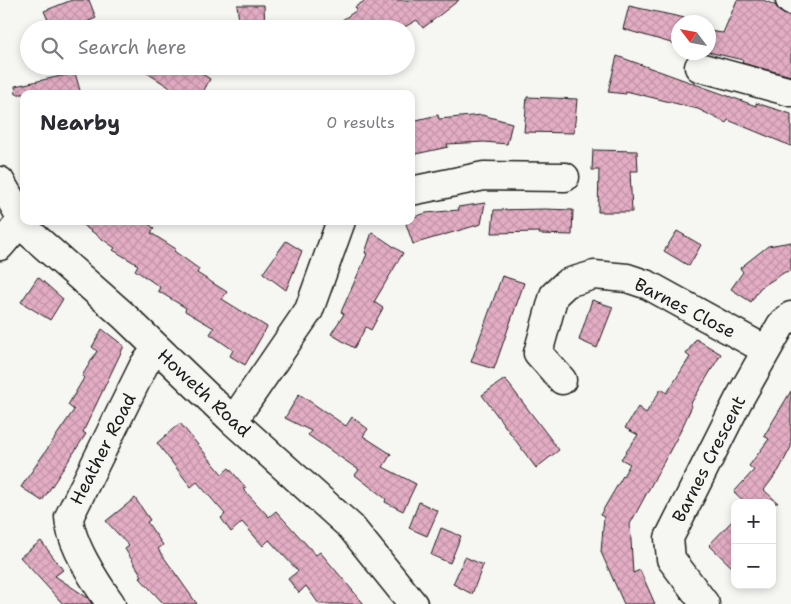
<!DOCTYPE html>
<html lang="en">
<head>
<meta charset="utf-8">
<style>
  body { margin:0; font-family:"Shantell Sans",sans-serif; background:#f7f7f7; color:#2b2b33 }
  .controls { position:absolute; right:15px; bottom:15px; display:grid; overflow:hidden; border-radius:10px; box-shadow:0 2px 8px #0003 }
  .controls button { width:45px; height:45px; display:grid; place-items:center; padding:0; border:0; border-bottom:1px solid #e1e1e2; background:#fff; color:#2b2b33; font:25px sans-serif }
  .compass { position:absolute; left:671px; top:15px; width:45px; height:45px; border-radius:50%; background:#fff; box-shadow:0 2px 8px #0003; rotate:302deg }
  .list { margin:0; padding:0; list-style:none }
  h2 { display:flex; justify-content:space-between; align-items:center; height:65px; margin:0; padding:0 20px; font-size:21px }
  h2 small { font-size:16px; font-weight:400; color:#7c7c81 }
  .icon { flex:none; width:28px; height:28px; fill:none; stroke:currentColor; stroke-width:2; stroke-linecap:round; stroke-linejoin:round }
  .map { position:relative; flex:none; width:791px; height:604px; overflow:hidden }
  .search { position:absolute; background:#fff; box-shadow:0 2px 8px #0003; left:20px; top:20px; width:395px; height:55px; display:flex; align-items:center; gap:12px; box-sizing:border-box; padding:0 18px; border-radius:28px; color:#7c7c81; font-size:19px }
  .panel { position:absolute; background:#fff; box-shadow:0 2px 8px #0003; left:20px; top:90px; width:395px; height:135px; border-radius:10px }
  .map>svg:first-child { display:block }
  .building { fill:url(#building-cross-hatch); stroke:#1c1c1c }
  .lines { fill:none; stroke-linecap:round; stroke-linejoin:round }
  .minor-casing { stroke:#1c1c1c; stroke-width:31 }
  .minor { stroke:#f6f6f2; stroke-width:28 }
  .labels { text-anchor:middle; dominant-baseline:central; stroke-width:4; stroke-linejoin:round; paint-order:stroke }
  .street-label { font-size:18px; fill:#1c1c1c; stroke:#f6f6f2 }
</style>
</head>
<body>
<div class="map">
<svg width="791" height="604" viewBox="0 0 791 604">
  <defs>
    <pattern id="building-cross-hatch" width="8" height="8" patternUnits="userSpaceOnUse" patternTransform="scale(1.25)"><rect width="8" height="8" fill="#e3adc4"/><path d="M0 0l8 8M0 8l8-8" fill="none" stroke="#c294a8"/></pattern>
  </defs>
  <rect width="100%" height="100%" fill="#f6f6f2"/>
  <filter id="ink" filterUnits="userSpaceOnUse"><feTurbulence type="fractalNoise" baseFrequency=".02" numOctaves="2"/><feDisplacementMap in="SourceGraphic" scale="10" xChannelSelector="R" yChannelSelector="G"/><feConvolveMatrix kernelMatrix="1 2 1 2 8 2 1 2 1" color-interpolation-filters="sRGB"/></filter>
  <g filter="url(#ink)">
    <!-- building -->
    <path class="building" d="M 72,0 L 89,0 L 96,18 L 71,29 L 52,29 L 44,11 Z
      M 366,0 L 459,0 L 423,28 L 417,20 L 401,29 L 329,29 L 357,10 L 355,7 Z
      M 737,0 L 763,0 L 775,5 L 780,12 L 791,16 L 791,76 L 742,63 L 743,60 L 708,52 L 708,31 L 723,33 Z
      M 237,5 L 264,5 L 265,29 L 240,29 Z
      M 629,6 L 685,18 L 685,22 L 678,22 L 678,45 L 623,29 Z
      M 617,56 L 756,106 L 756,103 L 791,114 L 791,146 L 728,120 L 726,123 L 698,109 L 626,91 L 626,94 L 608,92 Z
      M 136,66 L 190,66 L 210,79 L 202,94 L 180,94 Z
      M 75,73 L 81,94 L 16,94 L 15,86 Z
      M 527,97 L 577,99 L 574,133 L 524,132 Z
      M 438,115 L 439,119 L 482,115 L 512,123 L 507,144 L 484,142 L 447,144 L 448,147 L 411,155 L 412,121 Z
      M 593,150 L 637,151 L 638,171 L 630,171 L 632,212 L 598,212 L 599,170 L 592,170 Z
      M 485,203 L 481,224 L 413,244 L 405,221 L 411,221 L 411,218 L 426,213 L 459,210 L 458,207 Z
      M 545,209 L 573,210 L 572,235 L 539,234 L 540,232 L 492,233 L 494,210 Z
      M 77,221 L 144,221 L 154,228 L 151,233 L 176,249 L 174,251 L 199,269 L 197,273 L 227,292 L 222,299 L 267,327 L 245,365 L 230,356 L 233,350 L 210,334 L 214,328 L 185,311 L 186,308 L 158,291 L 160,287 L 135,270 L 138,265 L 113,250 L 115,248 Z
      M 677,231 L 701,245 L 689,266 L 664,251 Z
      M 372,232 L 403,253 L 374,302 L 383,308 L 371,330 L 366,327 L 354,348 L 331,334 L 344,314 L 341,312 L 367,254 L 365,253 Z
      M 286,241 L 302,251 L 286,290 L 263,273 Z
      M 791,242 L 791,271 L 785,272 L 760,288 L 751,302 L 731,289 L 743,272 L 740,268 L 768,246 Z
      M 502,276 L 524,283 L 494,369 L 471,362 Z
      M 38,277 L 63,299 L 50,320 L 21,302 Z
      M 592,300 L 613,307 L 597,348 L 579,340 Z
      M 102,329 L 124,346 L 83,432 L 86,434 L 42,501 L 21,487 L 74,410 L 68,405 L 84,378 L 82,376 L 97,351 L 92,347 Z
      M 696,339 L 721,354 L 690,405 L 692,406 L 680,432 L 630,524 L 633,573 L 640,570 L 655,604 L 624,604 L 601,552 L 604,517 L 600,515 L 630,464 L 621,459 L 638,435 L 625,428 L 638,407 L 646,413 L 661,389 L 667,393 L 690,357 L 686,354 Z
      M 505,379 L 559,450 L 536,468 L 482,395 Z
      M 791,391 L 791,447 L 779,470 L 764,490 L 778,503 L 746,503 L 734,492 L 754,470 L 749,466 L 769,439 L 764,436 Z
      M 299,394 L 346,426 L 352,417 L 368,429 L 363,436 L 391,454 L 383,467 L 416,484 L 403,511 L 385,502 L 386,499 L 355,475 L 359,470 L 308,435 L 311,431 L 285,418 Z
      M 180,423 L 222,474 L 229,468 L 246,488 L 243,489 L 269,517 L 276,511 L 316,555 L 320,552 L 364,604 L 319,604 L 306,586 L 299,593 L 288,579 L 298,571 L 269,540 L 263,546 L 242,522 L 231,532 L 221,518 L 225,514 L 197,482 L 191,487 L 157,443 Z
      M 135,498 L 150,520 L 147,522 L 163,545 L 158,549 L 197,604 L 164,604 L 139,577 L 142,576 L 125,549 L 129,546 L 106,521 Z
      M 419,502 L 438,511 L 427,536 L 409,528 Z
      M 735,518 L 735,570 L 709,545 Z
      M 441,528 L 461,536 L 450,563 L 431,555 Z
      M 41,541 L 63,570 L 55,576 L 88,598 L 92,604 L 63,604 L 20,557 Z
      M 465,557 L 483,565 L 472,594 L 453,584 Z"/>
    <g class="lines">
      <!-- minor casing -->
      <g class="minor-casing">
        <path id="minor" d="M 790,0 L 791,1
          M 699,67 L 791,92
          M 0,181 L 30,233 L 123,315 L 233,421 L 351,527 L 413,604
          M 411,191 L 484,176 L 565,177
          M 0,246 L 22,220
          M 562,380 L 538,353 L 554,295 L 567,283 L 594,275 L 627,278 L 648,285 L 766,350
          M 233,421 L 309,310 L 341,221
          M 111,604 C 96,583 70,543 69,517 L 144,365 L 157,349
          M 705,604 L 671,559 L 669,538 L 738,401 L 781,325 L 791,316"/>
      </g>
      <!-- minor -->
      <use href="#minor" class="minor"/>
    </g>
  </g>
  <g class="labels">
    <!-- street labels -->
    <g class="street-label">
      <text transform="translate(685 308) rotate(27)">Barnes Close</text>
      <text transform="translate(204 393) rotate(43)">Howeth Road</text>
      <text transform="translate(103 449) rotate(-63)">Heather Road</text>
      <text transform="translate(709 459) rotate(-63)">Barnes Crescent</text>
    </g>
  </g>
</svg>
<div class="controls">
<button>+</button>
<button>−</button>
</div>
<svg class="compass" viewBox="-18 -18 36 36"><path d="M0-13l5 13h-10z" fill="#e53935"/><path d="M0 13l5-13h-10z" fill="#7c7c81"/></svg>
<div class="search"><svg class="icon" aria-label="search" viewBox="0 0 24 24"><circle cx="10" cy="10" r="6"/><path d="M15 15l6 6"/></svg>Search here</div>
<section class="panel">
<h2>Nearby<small>0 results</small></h2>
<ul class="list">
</ul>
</section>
</div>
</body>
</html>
